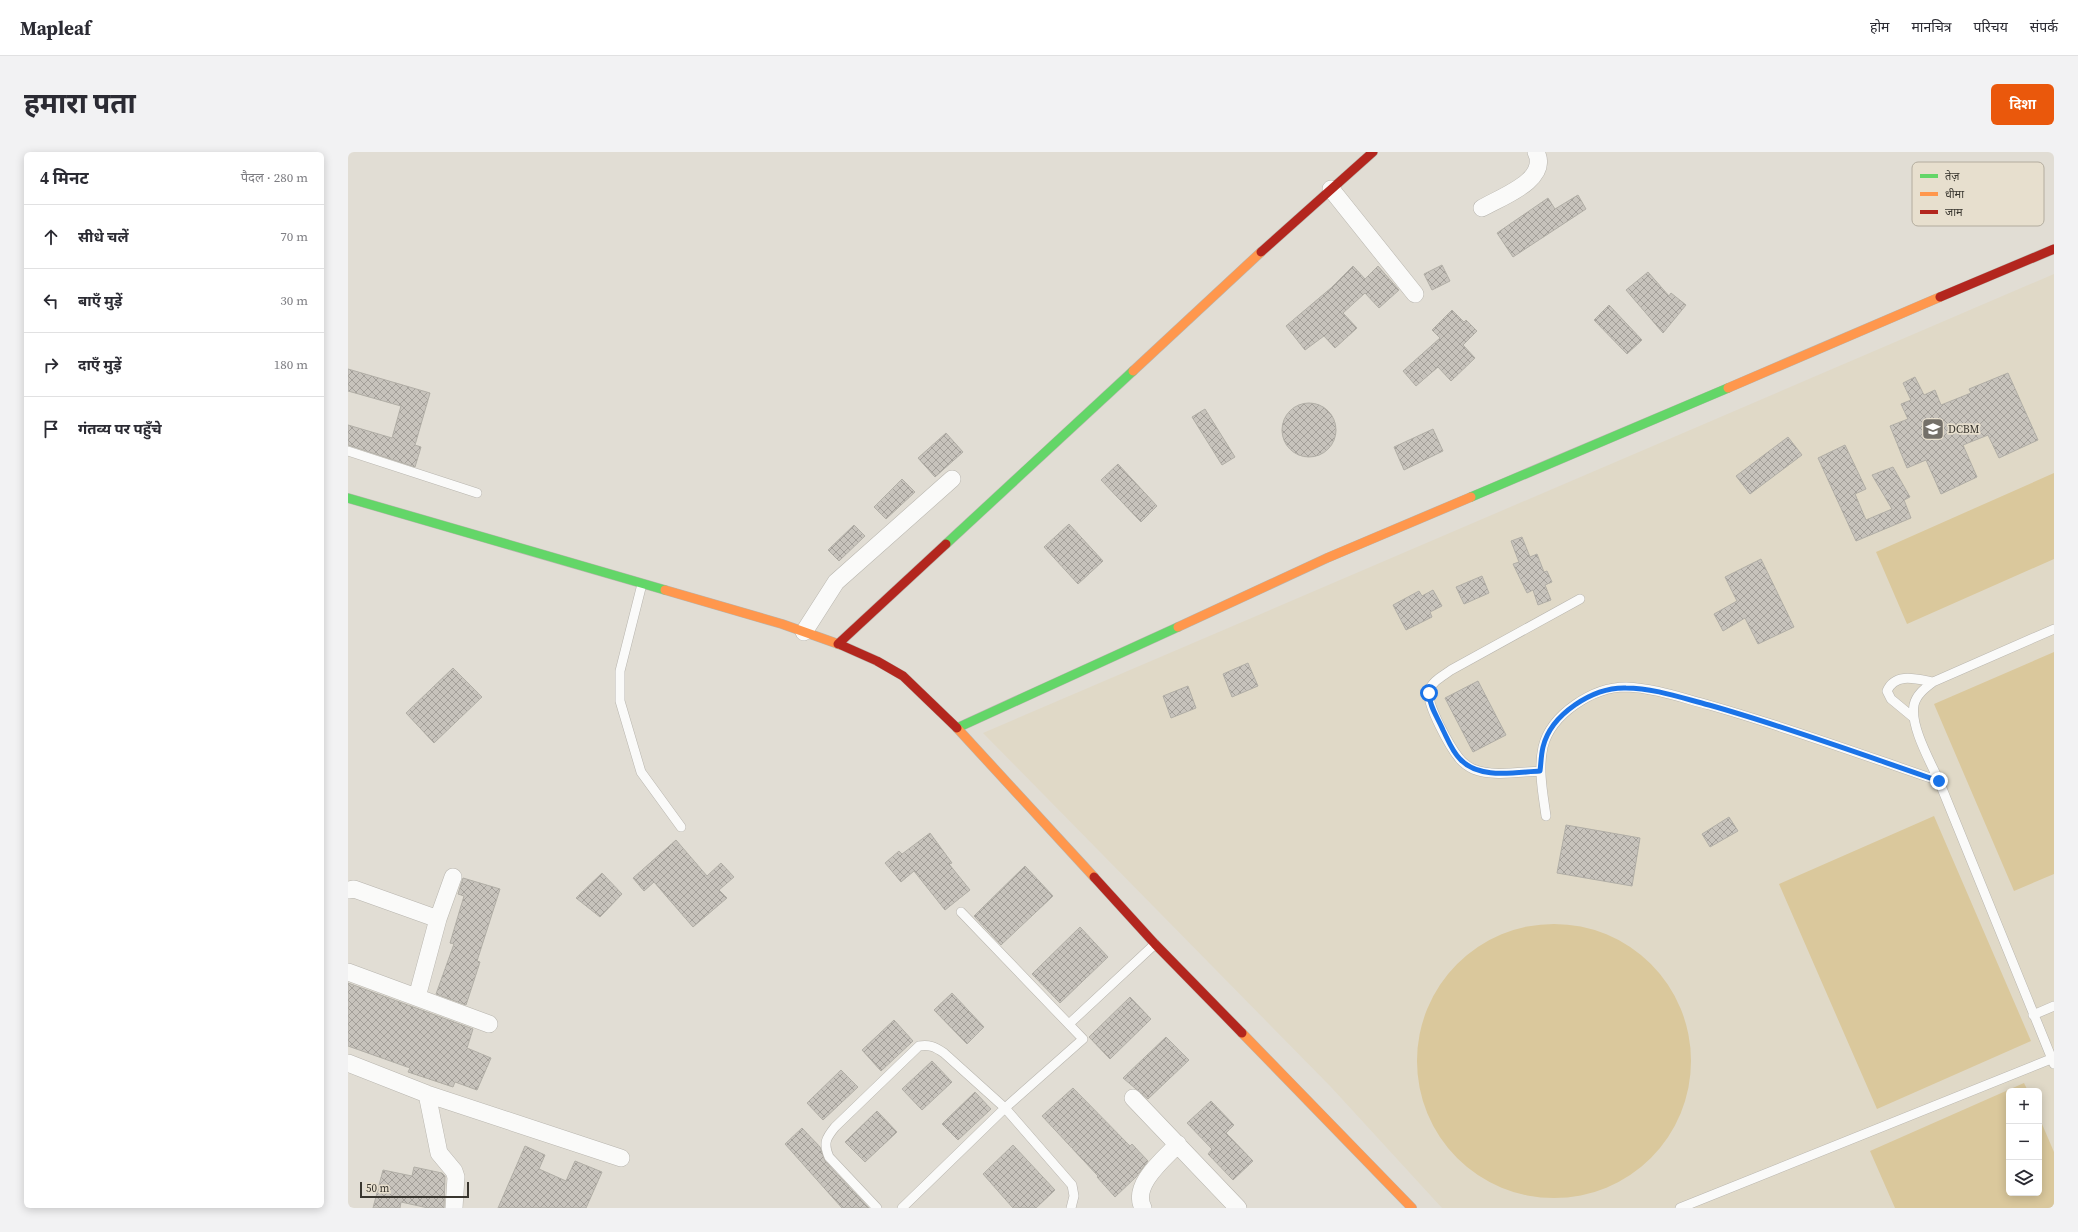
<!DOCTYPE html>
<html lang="hi">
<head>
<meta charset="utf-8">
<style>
  body { margin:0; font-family:"Source Serif 4","Noto Sans Devanagari",serif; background:#f2f2f3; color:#2b2b33 }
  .controls { position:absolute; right:12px; bottom:12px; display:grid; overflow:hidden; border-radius:6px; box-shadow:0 2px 10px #0003 }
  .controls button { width:36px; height:36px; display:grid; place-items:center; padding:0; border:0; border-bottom:1px solid #e1e1e2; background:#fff; color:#2b2b33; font:20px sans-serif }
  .scale { position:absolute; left:12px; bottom:10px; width:109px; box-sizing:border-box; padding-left:4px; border:2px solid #39362f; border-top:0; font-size:11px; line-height:14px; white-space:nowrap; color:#39362f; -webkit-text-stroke:3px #e7dfce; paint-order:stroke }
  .stop { position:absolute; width:12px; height:12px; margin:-9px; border:3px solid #1a73e8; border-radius:50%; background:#fff }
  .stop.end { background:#1a73e8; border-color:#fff; box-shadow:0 1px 4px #0008 }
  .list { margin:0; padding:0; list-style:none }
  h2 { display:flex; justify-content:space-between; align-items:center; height:52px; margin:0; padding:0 16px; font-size:17px }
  h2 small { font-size:13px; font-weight:400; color:#7c7c81 }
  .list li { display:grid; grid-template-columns:26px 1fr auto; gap:12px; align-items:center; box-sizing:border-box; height:64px; padding:0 16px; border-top:1px solid #e1e1e2 }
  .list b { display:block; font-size:15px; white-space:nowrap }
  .list em { font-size:13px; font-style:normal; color:#7c7c81 }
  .icon { flex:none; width:22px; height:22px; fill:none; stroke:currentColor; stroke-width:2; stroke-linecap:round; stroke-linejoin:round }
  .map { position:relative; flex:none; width:1706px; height:1056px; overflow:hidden; border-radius:6px }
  header { display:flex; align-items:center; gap:24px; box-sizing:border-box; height:56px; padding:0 20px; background:#fff; border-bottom:1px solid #e1e1e2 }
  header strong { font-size:19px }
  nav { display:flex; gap:22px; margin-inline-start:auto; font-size:14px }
  .intro { display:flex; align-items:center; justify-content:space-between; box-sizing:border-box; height:96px; padding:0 24px }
  h1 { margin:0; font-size:28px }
  .button { padding:10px 18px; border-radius:6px; background:#ea580c; color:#fff; font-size:14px; font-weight:700 }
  main { display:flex; gap:24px; padding:0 24px }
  aside { flex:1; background:#fff; border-radius:6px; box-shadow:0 2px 10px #0003 }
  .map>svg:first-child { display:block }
  .built { fill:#e0d9c7; fill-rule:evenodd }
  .pitch { fill:#dac89c }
  .building { fill:url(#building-cross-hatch); stroke:#b1aea6 }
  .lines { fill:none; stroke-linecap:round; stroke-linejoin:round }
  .lane-casing { stroke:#b8b5ae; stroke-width:10 }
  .street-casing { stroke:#b8b5ae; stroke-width:18 }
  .fast-casing { stroke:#b8b5ae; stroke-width:10 }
  .slow-casing { stroke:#b8b5ae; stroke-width:10 }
  .jam-casing { stroke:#b8b5ae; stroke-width:10 }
  .lane { stroke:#fafaf9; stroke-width:9 }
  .street { stroke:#fafaf9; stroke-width:17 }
  .fast { stroke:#63d668; stroke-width:9 }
  .slow { stroke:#ff974d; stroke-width:9 }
  .jam { stroke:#b3261e; stroke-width:9 }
  .route { stroke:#1a73e8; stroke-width:5 }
  .labels { text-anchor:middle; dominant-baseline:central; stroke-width:3.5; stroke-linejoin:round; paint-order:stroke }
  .poi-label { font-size:11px; fill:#39362f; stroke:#e7dfce; text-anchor:start }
  .key { fill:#e7dfce; stroke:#b3ac9e; stroke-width:1 }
  .key-label { font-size:11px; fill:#39362f }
</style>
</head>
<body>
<header>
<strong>Mapleaf</strong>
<nav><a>होम</a><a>मानचित्र</a><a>परिचय</a><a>संपर्क</a></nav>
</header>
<div class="intro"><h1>हमारा पता</h1><a class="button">दिशा</a></div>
<main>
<aside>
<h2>4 मिनट<small>पैदल · 280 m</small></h2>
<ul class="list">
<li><svg class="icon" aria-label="ahead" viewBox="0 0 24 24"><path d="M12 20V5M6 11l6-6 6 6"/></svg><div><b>सीधे चलें</b></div><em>70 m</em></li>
<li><svg class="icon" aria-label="left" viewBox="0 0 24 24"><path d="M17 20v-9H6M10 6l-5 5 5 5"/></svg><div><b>बाएँ मुड़ें</b></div><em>30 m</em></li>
<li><svg class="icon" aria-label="right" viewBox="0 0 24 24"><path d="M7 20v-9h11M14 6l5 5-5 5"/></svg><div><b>दाएँ मुड़ें</b></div><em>180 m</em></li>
<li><svg class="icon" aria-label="arrive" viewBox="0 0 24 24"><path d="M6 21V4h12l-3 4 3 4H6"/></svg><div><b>गंतव्य पर पहुँचे</b></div></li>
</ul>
</aside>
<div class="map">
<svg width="1706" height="1056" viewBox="0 0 1706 1056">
  <defs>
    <pattern id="building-cross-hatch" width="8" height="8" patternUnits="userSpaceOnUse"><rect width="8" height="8" fill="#c7c3bc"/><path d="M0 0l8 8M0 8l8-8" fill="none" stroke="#a39f99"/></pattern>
  </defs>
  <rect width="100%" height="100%" fill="#e1ddd4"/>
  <!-- built -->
  <path class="built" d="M 1706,122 L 1706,1056 L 1094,1056 L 983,935 L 635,581 ZM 1661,939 L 1691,939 L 1691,1041 L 1661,1041 Z"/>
  <!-- pitch -->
  <path class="pitch" d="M 1706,321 L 1706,407 L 1559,472 L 1528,400 Z
    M 1706,500 L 1706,722 L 1666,739 L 1586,552 Z
    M 1586,664 L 1683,889 L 1529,957 L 1431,732 Z
    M1069 909a137 137 0 1 1 274 0a137 137 0 1 1-274 0Z
    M 1676,931 L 1680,939 L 1661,939 L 1661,1041 L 1691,1041 L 1691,965 L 1706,1000 L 1706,1056 L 1547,1056 L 1522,999 Z"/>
  <!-- building -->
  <path class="building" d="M 1230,43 L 1238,57 L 1165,105 L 1149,81 L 1200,46 L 1207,57 Z
    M 1094,113 L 1102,129 L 1084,138 L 1076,122 Z
    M 1005,114 L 1017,127 L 1030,114 L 1051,138 L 1031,156 L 1017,141 L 995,161 L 1009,176 L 987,196 L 976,184 L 957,198 L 938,174 L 983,136 Z
    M 1300,120 L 1321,144 L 1323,141 L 1338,153 L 1315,181 L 1278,138 Z
    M 1261,153 L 1294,188 L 1279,202 L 1246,168 Z
    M 1104,158 L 1116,170 L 1118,168 L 1129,179 L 1115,193 L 1127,206 L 1103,229 L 1090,215 L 1068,234 L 1055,219 L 1092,186 L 1084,178 Z
    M 0,217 L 82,241 L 67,293 L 73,295 L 67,315 L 0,293 L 0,273 L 44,286 L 53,254 L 0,239 Z
    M 1660,221 L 1690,288 L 1651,306 L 1640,283 L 1615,293 L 1629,325 L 1593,342 L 1578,308 L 1559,316 L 1542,274 L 1560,267 L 1553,252 L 1563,248 L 1555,231 L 1567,225 L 1576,243 L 1587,238 L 1593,253 L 1623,241 L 1621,237 Z
    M934 278a27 27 0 1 1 54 0a27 27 0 1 1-54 0Z
    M 857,257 L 887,305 L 874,313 L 844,265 Z
    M 1085,277 L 1095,299 L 1056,318 L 1046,295 Z
    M 598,281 L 615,300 L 587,325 L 570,306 Z
    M 1440,285 L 1454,303 L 1402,342 L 1388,324 Z
    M 1497,293 L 1518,337 L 1507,342 L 1518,368 L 1544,357 L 1524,323 L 1545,315 L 1562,345 L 1556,348 L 1563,366 L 1508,389 L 1470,306 Z
    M 770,312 L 809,354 L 793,370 L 753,328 Z
    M 554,327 L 567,340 L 538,367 L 526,355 Z
    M 721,372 L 755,409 L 730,432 L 696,395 Z
    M 506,373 L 517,384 L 491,409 L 480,398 Z
    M 1174,385 L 1182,405 L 1189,402 L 1196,420 L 1199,419 L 1204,430 L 1197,433 L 1203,448 L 1190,453 L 1185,438 L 1179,441 L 1165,412 L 1171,410 L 1163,389 Z
    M 1413,407 L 1446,475 L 1410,492 L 1397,466 L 1375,479 L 1366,462 L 1389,449 L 1377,425 Z
    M 1134,424 L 1141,441 L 1116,452 L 1108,435 Z
    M 1085,438 L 1094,454 L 1082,460 L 1084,465 L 1058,478 L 1045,453 L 1071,439 L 1074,444 Z
    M 900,511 L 910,534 L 884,545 L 875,522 Z
    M 105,516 L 134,545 L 86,591 L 58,561 Z
    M 1130,529 L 1158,583 L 1125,600 L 1097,546 Z
    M 840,534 L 848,556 L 823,566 L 815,544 Z
    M 1381,665 L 1390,679 L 1362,695 L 1354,682 Z
    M 1218,673 L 1292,686 L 1284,734 L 1209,721 Z
    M 582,681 L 604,711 L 601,712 L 622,738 L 597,758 L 566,719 L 553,730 L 537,711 L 551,699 L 554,702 Z
    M 328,688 L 359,724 L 373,711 L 386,725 L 371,738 L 379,746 L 345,775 L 306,730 L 296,739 L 285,726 Z
    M 677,714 L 705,744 L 653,793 L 626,764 Z
    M 254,721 L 274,742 L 252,765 L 228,746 Z
    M 115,726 L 152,737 L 129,809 L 132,810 L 118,853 L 88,842 L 106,792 L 102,791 L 116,744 L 110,742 Z
    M 732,775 L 760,805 L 712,851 L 684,822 Z
    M 0,831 L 125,877 L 119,896 L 143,906 L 129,938 L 107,930 L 105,935 L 60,920 L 62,916 L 0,894 Z
    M 604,841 L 636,875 L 619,892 L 586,858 Z
    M 782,845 L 803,867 L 762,907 L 741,885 Z
    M 546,868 L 565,889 L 533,919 L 514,898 Z
    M 818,885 L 841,908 L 800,947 L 775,926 Z
    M 584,909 L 604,930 L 574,958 L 554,937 Z
    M 493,918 L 510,935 L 475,968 L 459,951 Z
    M 725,936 L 782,994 L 784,992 L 800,1009 L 788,1025 L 767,1045 L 749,1025 L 750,1024 L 694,964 Z
    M 627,940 L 643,957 L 610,988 L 594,972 Z
    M 863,949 L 886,973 L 878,981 L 905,1009 L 885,1028 L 860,1002 L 864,997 L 839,971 Z
    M 529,959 L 549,980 L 517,1010 L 497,990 Z
    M 454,976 L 472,995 L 477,1009 L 521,1056 L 494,1056 L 437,992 Z
    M 665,993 L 707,1038 L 688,1056 L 665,1056 L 635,1022 Z
    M 177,994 L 197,1003 L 191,1017 L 218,1029 L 227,1009 L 254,1020 L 238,1056 L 150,1056 Z
    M 66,1015 L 94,1021 L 97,1024 L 96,1056 L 80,1056 L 53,1050 L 52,1056 L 25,1056 L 35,1018 L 64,1024 Z"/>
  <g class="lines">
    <!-- lane casing -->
    <g class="lane-casing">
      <path id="lane" d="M 0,299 L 129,341
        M 294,432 L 272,519 L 272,549 L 293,620 L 333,675
        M 1566,566 L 1543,547 L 1539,539 C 1547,520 1569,527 1585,530
        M 1192,619 C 1171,620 1145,625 1125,617 C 1119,614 1114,610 1111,606 C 1102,595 1078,552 1081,539 C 1084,529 1095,524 1103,518 L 1232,447
        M 1591,629 C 1582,609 1562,574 1566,553 C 1568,543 1577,536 1585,530 L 1706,477
        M 1198,664 C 1195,642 1190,618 1195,595 C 1203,562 1245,535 1278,535 C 1306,536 1334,546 1361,553 C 1439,575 1515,603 1591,629 L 1706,912
        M 1685,863 L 1706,854
        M 721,872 L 807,792
        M 529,1056 L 481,1005 C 475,991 478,986 487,975 L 571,894 C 581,892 587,895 596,901 L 657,956 L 724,1033 L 726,1044 L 723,1056
        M 554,1056 L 657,956 L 735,887 L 613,760
        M 1332,1056 L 1703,907"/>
    </g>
    <!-- street casing -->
    <g class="street-casing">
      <path id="street" d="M 983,37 L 1067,142
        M 1134,56 C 1153,45 1202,28 1188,0
        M 456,480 L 488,430 L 604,327
        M 0,738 L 6,737 L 90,767
        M 0,820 L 141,872
        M 69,845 L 90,767 L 105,725
        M 0,911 L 79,942 L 273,1006
        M 79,942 L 91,1001 L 106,1019 L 108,1025 L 106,1056
        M 785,946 L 890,1056
        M 795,1056 C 783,1033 816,1007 830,992"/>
    </g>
    <!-- fast casing -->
    <g class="fast-casing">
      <path id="fast" d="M 1123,345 L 1380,236
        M 0,346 L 317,438
        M 598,392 L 785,219
        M 609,576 L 830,475"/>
    </g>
    <!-- slow casing -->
    <g class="slow-casing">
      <path id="slow" d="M 785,219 L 913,100
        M 1380,236 L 1592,145
        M 317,438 L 434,472 L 493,493
        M 830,475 L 979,406 L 1123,345
        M 609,576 L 746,725
        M 894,881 L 1064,1056"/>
    </g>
    <!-- jam casing -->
    <g class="jam-casing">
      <path id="jam" d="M 913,100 L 1025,0
        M 1592,145 L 1706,97
        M 490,492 L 598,392
        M 493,493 L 529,509 L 555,524 L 609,576
        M 746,725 L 807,792 L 894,881"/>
    </g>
    <!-- lane -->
    <use href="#lane" class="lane"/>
    <!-- street -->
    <use href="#street" class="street"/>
    <!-- fast -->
    <use href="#fast" class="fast"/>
    <!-- slow -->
    <use href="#slow" class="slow"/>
    <!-- jam -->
    <use href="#jam" class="jam"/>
  </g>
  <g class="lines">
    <!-- route -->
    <path class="route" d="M 1081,541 C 1081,554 1090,566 1095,578 C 1100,588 1104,599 1112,607 C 1131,628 1168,620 1192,619 C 1193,612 1193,603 1195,595 C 1203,562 1245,535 1278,536 C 1306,536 1334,546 1361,553 C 1439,575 1515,603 1591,629"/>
  </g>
  <!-- icons -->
  <defs>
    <g id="university-square" transform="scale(1.15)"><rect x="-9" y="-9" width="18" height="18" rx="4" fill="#747069" stroke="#e7dfce"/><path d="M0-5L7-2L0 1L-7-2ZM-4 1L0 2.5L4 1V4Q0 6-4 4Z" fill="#fff"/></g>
  </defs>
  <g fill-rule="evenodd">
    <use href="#university-square" x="1585" y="277"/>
  </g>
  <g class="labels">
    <!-- poi labels -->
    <g class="poi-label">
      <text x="1600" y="277">DCBM</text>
    </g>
  </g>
  <!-- legend -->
  <rect x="1564" y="10" width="132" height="64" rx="6" class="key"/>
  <rect x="1572" y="22" width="18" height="4" fill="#63d668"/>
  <rect x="1572" y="40" width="18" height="4" fill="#ff974d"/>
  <rect x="1572" y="58" width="18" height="4" fill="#b3261e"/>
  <g class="key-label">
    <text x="1597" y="28">तेज़</text>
    <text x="1597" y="46">धीमा</text>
    <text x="1597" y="64">जाम</text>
  </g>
</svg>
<div class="controls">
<button>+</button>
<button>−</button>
<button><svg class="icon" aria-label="layers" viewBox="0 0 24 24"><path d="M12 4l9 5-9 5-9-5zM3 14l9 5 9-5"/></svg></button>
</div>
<div class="scale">50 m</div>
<div class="stop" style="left:1081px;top:541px"></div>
<div class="stop end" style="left:1591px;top:629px"></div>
</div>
</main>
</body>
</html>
